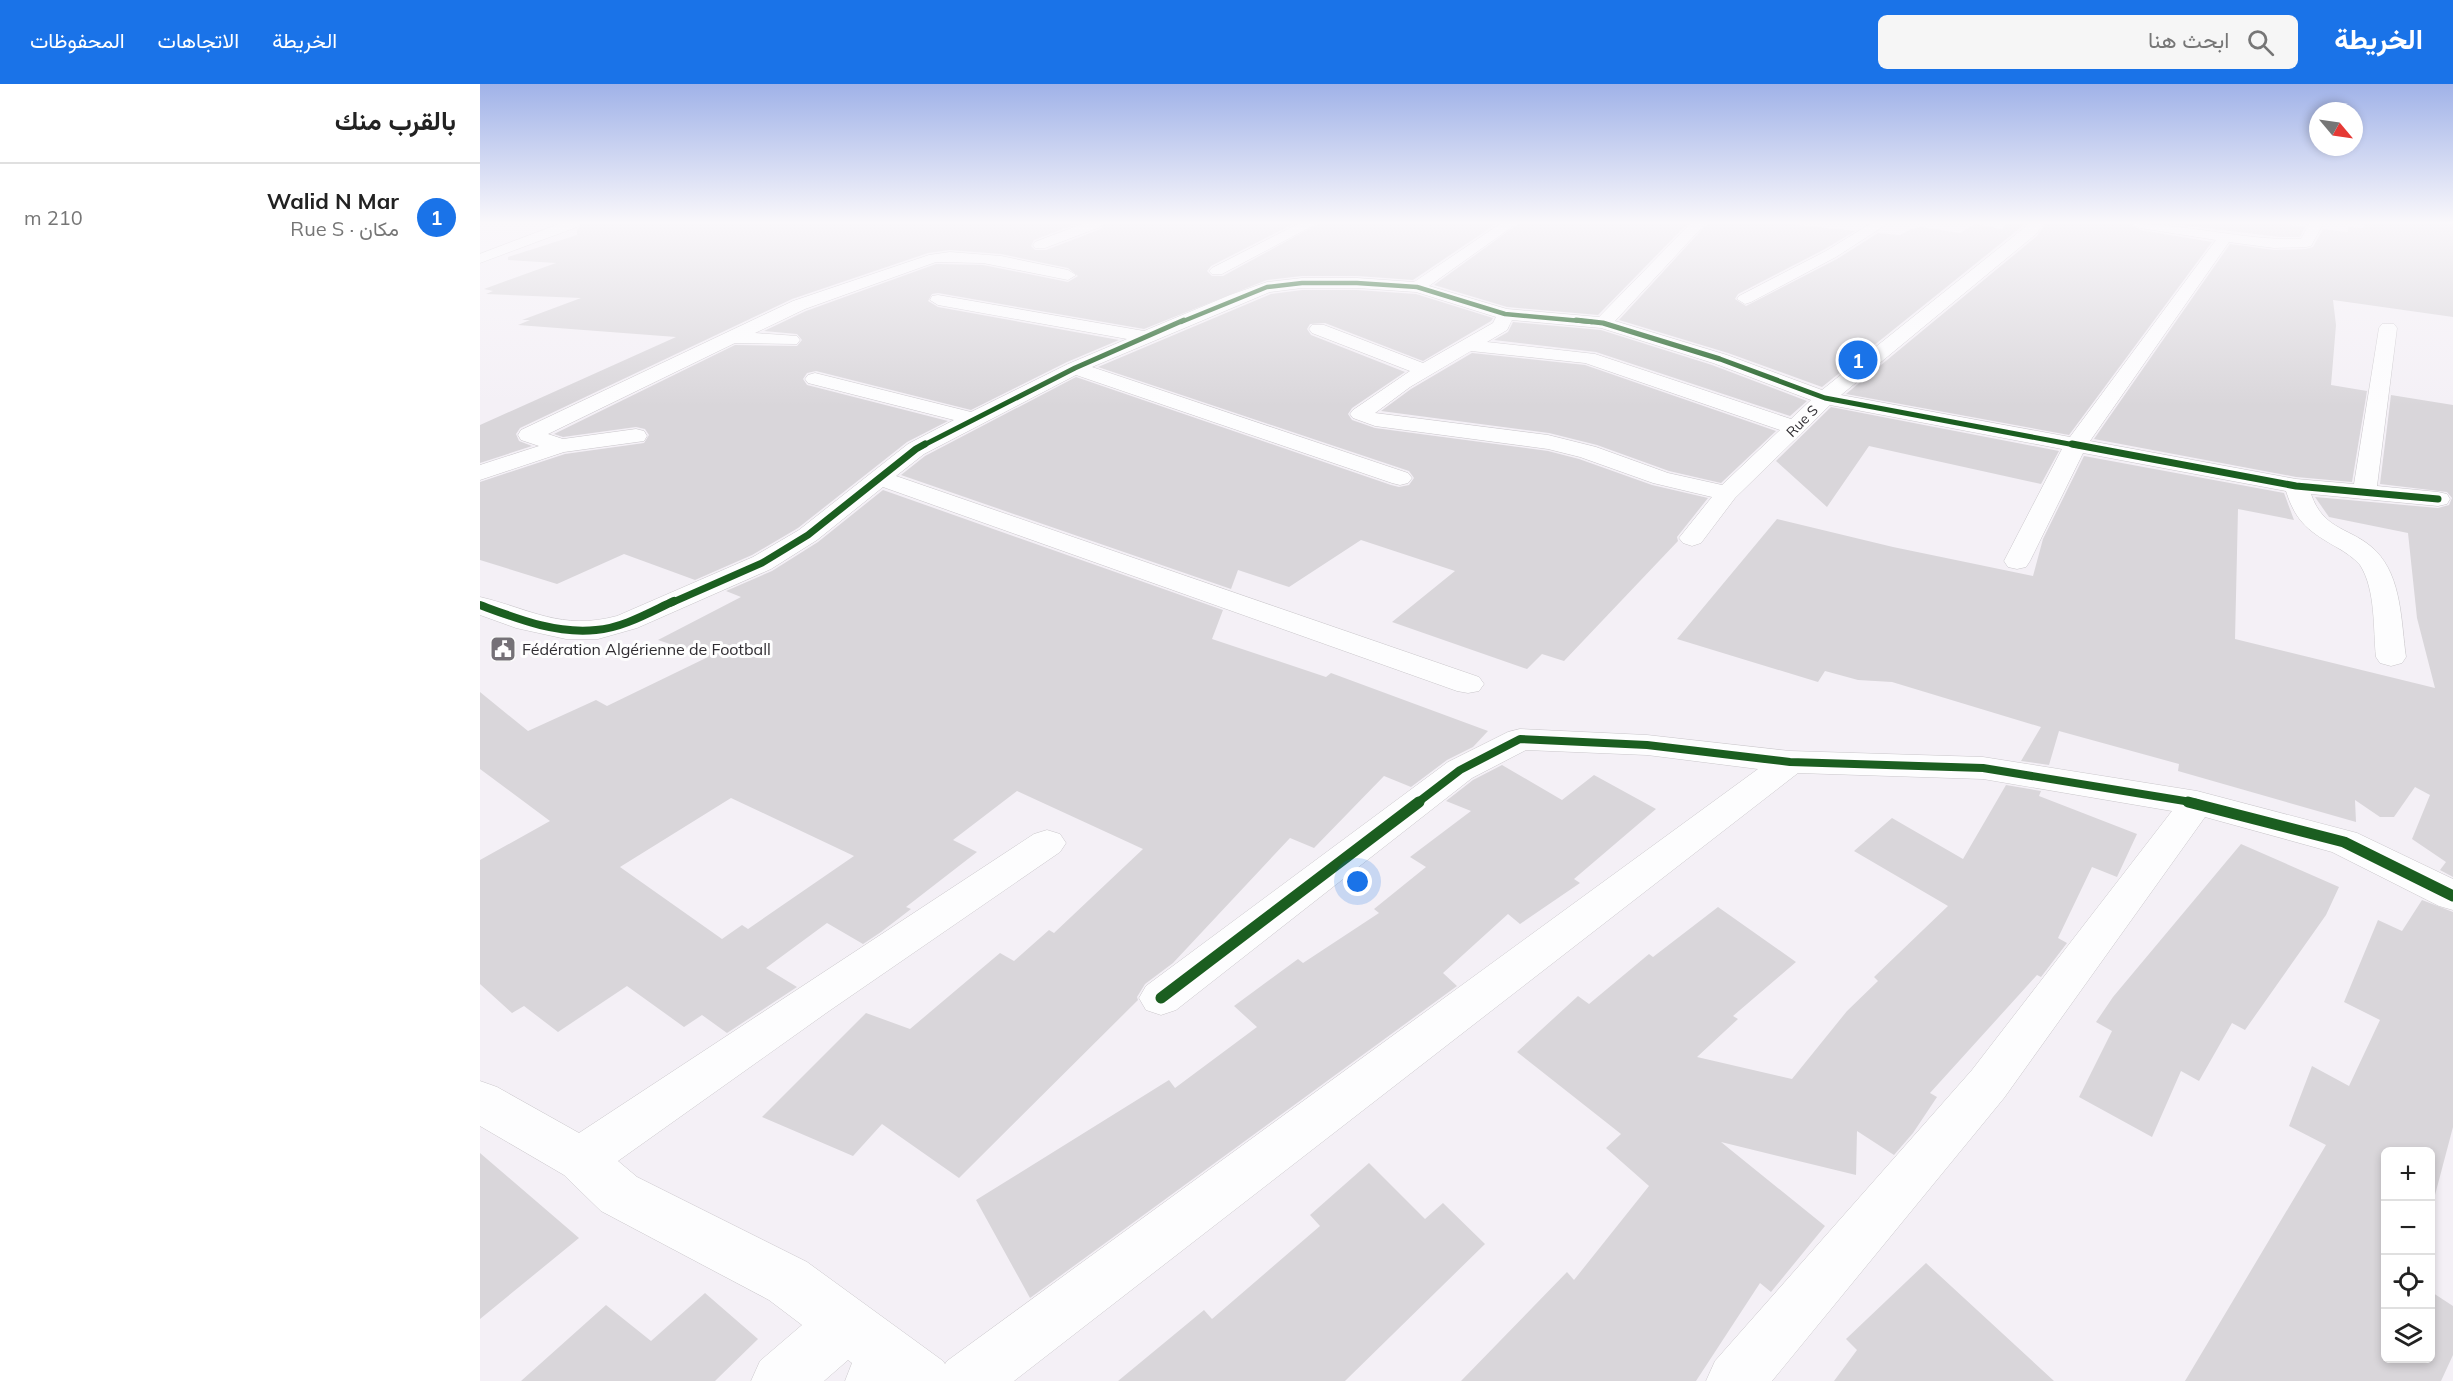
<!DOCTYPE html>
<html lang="ar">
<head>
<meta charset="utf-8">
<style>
  body { margin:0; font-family:Mulish,Vazirmatn,sans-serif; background:#f6f6f6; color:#222; direction:rtl }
  .controls { position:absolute; right:18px; bottom:18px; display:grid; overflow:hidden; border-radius:9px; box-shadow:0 3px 9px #0003 }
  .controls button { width:54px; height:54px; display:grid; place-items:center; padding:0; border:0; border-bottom:2px solid #e0e0e0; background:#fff; color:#222; font:30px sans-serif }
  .compass { position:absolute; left:1829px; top:18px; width:54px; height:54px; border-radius:50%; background:#fff; box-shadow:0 3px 9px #0003; rotate:119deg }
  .you { position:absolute; left:878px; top:798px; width:21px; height:21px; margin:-15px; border:4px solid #fff; border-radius:50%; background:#1a73e8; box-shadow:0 0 0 9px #1a73e833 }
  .badge { display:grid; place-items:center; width:39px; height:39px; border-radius:50%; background:#1a73e8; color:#fff; font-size:20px; font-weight:700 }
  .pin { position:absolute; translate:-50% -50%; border:3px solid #fff; box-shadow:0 2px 6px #0006 }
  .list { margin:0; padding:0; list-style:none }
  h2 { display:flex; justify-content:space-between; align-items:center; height:78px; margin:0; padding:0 24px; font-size:26px }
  h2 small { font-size:20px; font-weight:400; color:#767676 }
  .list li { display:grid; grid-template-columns:39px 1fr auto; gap:18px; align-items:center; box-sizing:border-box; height:108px; padding:0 24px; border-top:2px solid #e0e0e0 }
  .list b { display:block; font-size:22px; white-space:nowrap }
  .list p { margin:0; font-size:20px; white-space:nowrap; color:#767676 }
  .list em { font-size:20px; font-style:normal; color:#767676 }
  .icon { flex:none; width:33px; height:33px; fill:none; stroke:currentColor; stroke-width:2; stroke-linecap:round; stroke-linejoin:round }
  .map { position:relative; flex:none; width:1973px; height:1297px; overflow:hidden; direction:ltr }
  header { display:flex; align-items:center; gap:36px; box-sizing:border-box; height:84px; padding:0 30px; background:#1a73e8; color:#fff }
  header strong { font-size:28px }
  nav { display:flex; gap:33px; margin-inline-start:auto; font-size:21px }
  .search { width:420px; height:54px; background:#f6f6f6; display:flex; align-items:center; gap:15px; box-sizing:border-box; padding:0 21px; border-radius:9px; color:#767676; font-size:22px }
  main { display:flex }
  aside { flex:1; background:#fff }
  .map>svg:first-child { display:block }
  .building { fill:#d9d6da; fill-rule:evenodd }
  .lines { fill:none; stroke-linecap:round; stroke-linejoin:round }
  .minor-casing { stroke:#cac7cb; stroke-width:1 }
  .major-casing { stroke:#cac7cb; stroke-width:1 }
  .minor { fill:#fdfdfe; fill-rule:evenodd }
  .major { fill:#fdfdfe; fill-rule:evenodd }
  .cycleway-far4-casing { stroke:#fefefe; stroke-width:6 }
  .cycleway-far3-casing { stroke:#fefefe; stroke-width:8 }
  .cycleway-far2-casing { stroke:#fefefe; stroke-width:10 }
  .cycleway-far1-casing { stroke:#fefefe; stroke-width:12 }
  .cycleway-casing { stroke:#fefefe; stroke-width:15 }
  .cycleway-far4 { stroke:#1b5e20; stroke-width:4.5 }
  .cycleway-far3 { stroke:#1b5e20; stroke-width:5 }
  .cycleway-far2 { stroke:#1b5e20; stroke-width:7 }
  .cycleway-far1 { stroke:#1b5e20; stroke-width:8 }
  .cycleway { stroke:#1b5e20; stroke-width:11 }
  .labels { text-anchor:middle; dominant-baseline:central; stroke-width:6; stroke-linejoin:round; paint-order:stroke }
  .far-street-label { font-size:14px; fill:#302d32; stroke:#fefefe }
  .poi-label { font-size:16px; fill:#302d32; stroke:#fefefe; text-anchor:start }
</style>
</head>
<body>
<header>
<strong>الخريطة</strong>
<div class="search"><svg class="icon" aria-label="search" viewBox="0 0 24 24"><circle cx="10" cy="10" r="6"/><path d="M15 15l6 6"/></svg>ابحث هنا</div>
<nav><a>الخريطة</a><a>الاتجاهات</a><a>المحفوظات</a></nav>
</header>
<main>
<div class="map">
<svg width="1973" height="1297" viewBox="0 0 1973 1297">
  <rect width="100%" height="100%" fill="#f4f0f6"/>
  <!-- building -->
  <path class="building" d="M 101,140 L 596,140 L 554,156 L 551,162 L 555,166 L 566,166 L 621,145 L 624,140 L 813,140 L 731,182 L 727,187 L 732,192 L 743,192 L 838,140 L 1016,140 L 933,196 L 877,192 L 822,192 L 787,196 L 664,245 L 458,209 L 452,210 L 448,217 L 458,223 L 639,256 L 587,278 L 491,326 L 336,287 L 327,289 L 323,295 L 327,301 L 468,337 L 427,358 L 318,444 L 272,471 L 215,496 L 144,470 L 77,500 L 0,476 L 0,398 L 85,370 L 164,359 L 169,351 L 165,345 L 156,343 L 83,353 L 74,350 L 255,261 L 317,262 L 322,256 L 317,250 L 284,247 L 326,227 L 456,180 L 503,181 L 588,198 L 598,192 L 588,184 L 521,170 L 470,166 L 448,169 L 312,215 L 40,344 L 36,350 L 39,357 L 52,362 L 0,379 L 0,341 L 196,253 L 38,241 L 50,236 L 42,236 L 101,214 L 6,210 L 13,207 L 4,205 L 76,179 L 28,176 L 28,173 L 97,151 L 97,146 Z
    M 1038,140 L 1207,140 L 1118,231 L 1027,223 L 954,201 Z
    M 1227,140 L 1311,140 L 1375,147 L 1345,165 L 1258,210 L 1255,215 L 1266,222 L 1357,175 L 1398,149 L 1420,151 L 1431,145 L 1441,143 L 1480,149 L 1495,140 L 1522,145 L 1526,140 L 1545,140 L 1342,303 L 1248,269 L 1139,236 Z
    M 1565,140 L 1651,140 L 1660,146 L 1732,158 L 1589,351 L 1366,310 L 1557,152 Z
    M 1692,140 L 1804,140 L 1825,143 L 1820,153 L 1800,153 Z
    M 1884,140 L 1973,140 L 1973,233 L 1853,216 L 1856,241 L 1851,301 L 1887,307 L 1872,398 L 1816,393 L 1614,355 L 1750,160 L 1794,166 L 1826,165 L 1833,163 L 1843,145 L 1868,148 L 1868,143 L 1883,144 Z
    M 822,206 L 877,206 L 936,210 L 1013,234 L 1011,237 L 943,277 L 845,239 L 830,240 L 827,245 L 831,251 L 925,288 L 872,324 L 868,330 L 872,336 L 895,344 L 1068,367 L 1099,375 L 1172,401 L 1228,414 L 1197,453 L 1198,457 L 1084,577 L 1062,570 L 1047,585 L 912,538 L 975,487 L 881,456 L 809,503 L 758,486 L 751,505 L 421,391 L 445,372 L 596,293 L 911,401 L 919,403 L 929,401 L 934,394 L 929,387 L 618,283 L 791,210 Z
    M 1033,238 L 1121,246 L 1232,281 L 1327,317 L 1310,332 L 1116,268 L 1014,256 L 1028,248 Z
    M 992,269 L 1105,281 L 1296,347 L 1241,399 L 1189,387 L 1117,361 L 1069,349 L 901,327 L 931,305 Z
    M 1911,311 L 1973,321 L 1973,793 L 1960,786 L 1966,778 L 1932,755 L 1950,711 L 1935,703 L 1914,733 L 1900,733 L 1875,716 L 1876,738 L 1698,687 L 1699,680 L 1579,647 L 1569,681 L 1541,677 L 1561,643 L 1412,598 L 1378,596 L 1345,587 L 1338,598 L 1197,555 L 1297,435 L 1413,463 L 1553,492 L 1563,455 L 1604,372 L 1804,409 L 1814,436 L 1758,425 L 1755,555 L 1955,604 L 1937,534 L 1928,449 L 1849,433 L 1835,413 L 1958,424 L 1969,421 L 1972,414 L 1967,408 L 1900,400 Z
    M 1351,323 L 1579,367 L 1561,400 L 1389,362 L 1347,423 L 1296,377 Z
    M 403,406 L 743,526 L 732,555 L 846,593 L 851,589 L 1008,647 L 993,663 L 967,676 L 931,703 L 904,692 L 834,764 L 810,754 L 693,879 L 665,900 L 657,913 L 658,916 L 479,1094 L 402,1040 L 373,1072 L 282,1033 L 386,929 L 430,945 L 520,869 L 534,877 L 569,846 L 574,849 L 663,765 L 537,707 L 473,756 L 497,768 L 426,823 L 431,825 L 401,848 L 383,860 L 347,839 L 286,884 L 317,903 L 247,949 L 222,931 L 204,943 L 147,902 L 78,948 L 44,922 L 32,929 L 0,900 L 0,776 L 70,737 L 0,685 L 0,608 L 48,647 L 116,616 L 127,622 L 228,573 L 178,556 L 261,513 L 246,507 L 292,487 L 338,458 ZM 251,714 L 374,772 L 268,845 L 262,841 L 242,855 L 140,783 Z
    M 1022,681 L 1082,716 L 1114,691 L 1176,725 L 1094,795 L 1100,799 L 1040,840 L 1028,830 L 963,889 L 977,902 L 550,1214 L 496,1116 L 689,996 L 695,1004 L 777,943 L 754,922 L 818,875 L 823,879 L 899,829 L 894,825 L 946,783 L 930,773 L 991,727 L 966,717 L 993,696 Z
    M 1526,701 L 1561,707 L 1559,712 L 1657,750 L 1637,793 L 1612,783 L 1578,854 L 1587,859 L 1561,893 L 1557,891 L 1450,1009 L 1457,1013 L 1433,1049 L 1414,1071 L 1377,1047 L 1376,1091 L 1241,1058 L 1345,1142 L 1291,1208 L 1280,1199 L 1216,1297 L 981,1297 L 1087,1188 L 1094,1196 L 1169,1102 L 1126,1064 L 1141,1050 L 1037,968 L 1098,912 L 1109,920 L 1169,870 L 1173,873 L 1238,823 L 1316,878 L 1253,932 L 1258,935 L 1217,973 L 1312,995 L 1367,927 L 1398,897 L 1394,893 L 1468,822 L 1374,767 L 1412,734 L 1483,775 Z
    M 1761,760 L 1859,803 L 1846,831 L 1765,946 L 1752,939 L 1719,997 L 1701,987 L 1672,1053 L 1599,1013 L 1632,947 L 1616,938 L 1633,913 Z
    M 1942,816 L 1973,828 L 1973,1043 L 1950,1130 L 1950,1068 L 1905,1068 L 1905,1275 L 1950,1275 L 1950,1207 L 1973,1222 L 1973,1271 L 1961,1297 L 1705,1297 L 1846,1061 L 1809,1042 L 1832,982 L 1869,1002 L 1900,936 L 1864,918 L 1898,836 L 1922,847 Z
    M 0,1069 L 99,1154 L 0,1235 Z
    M 889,1079 L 945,1135 L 963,1119 L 1005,1160 L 865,1297 L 638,1297 L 724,1226 L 732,1235 L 840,1142 L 830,1131 Z
    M 1446,1179 L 1574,1297 L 1354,1297 L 1377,1266 L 1366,1255 Z
    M 225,1209 L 278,1255 L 235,1297 L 41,1297 L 126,1221 L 171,1257 Z"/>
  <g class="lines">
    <!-- minor casing -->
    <g class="minor-casing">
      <path id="minor" d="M 602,140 L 622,140 L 620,143 L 565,164 L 555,164 L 553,161 L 555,158 Z
        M 818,140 L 836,140 L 742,190 L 732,190 L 729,187 L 732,184 Z
        M 1020,140 L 1036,140 L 949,202 L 1027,225 L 1119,233 L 1210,140 L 1225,140 L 1135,237 L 1247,271 L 1342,306 L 1549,140 L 1563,140 L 1556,150 L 1361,311 L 1590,353 L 1736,156 L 1660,144 L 1653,140 C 1710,140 1765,157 1821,155 L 1829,140 L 1843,140 L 1831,162 L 1826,163 L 1794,164 L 1749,158 L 1610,357 L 1816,395 L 1874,400 L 1899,244 L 1902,240 L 1914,240 L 1917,244 L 1897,402 L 1958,408 L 1967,410 L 1970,415 L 1967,420 L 1958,422 L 1831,410 C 1844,448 1872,443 1896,467 C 1922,494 1921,538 1926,573 L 1922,579 L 1911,582 L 1900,579 L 1896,573 C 1893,545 1896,506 1880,481 C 1874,474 1865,468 1858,464 C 1830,448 1816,439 1806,407 L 1603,369 L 1550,477 L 1546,483 L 1537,485 L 1528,483 L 1524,477 L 1582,365 L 1350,321 L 1255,414 L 1221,459 L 1212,462 L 1203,459 L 1199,454 L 1232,413 L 1173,399 L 1100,373 L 1068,365 L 895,342 L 873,334 L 870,330 L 873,326 L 930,287 L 832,249 L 829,245 L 832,241 L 844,241 L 943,279 L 1013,239 L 1016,233 L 936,208 L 877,204 L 822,204 L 790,208 L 612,283 L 928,389 L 932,394 L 928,399 L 920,401 L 912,399 L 596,291 L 444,370 L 416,392 L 999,593 L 1004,600 L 999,607 L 988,609 L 977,607 L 403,403 L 337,456 L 291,485 L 157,544 L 118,555 L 86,555 L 36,544 L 0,531 L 0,513 C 51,525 81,547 137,532 L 273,473 L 319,446 L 428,360 L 474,336 L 328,299 L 325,295 L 328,291 L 335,289 L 491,328 L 588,280 L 647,255 L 458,221 L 450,216 L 452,212 L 458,211 L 664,247 L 750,211 L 787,198 L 822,194 L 877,194 L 934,198 ZM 1032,236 L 1121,244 L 1233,279 L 1331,316 L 1311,335 L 1115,270 L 1007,258 L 1027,246 ZM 991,267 L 1105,279 L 1300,346 L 1242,401 L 1188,389 L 1116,363 L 1068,351 L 895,329 L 930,303 Z
        M 1390,140 L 1407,140 L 1356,173 L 1271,218 L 1265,220 L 1257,215 L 1259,212 L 1346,167 Z
        M 470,168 L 521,172 L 588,186 L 596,191 L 588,196 L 503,179 L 456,178 L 325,225 L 275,249 L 317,252 L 320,256 L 317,260 L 255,259 L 68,350 L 83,355 L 156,345 L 164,347 L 167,352 L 164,357 L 84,368 L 0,396 L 0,381 L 59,362 L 41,356 L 38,351 L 41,346 L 313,217 L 449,171 Z
        M 1040,645 L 1167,651 L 1310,667 L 1503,673 L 1717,707 L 1877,749 L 1973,795 L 1973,826 L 1959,822 L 1852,768 L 1725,733 L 1524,1014 L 1292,1297 L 1226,1297 L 1235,1277 L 1492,986 L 1692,727 L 1503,695 L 1318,689 L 534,1297 L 365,1297 L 372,1279 L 368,1276 L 344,1297 L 271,1297 L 280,1277 L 322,1241 L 289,1216 L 121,1127 L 84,1091 L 0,1042 L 0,997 L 17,1003 L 99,1049 L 554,750 L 567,746 L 580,750 L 586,759 L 580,768 L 349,927 L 138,1077 L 157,1093 L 327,1178 L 463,1277 L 465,1280 L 467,1277 L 1278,685 L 1167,671 L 1046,666 L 992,694 L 696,926 L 681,931 L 666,926 L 659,914 L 666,902 L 968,678 L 1028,648 Z"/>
    </g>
    <!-- major casing -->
    <g class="major-casing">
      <path id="major" d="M 79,140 L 99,140 L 97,143 L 0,179 L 0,170 Z"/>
    </g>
    <!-- minor -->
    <use href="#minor" class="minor"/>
    <!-- major -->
    <use href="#major" class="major"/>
    <!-- cycleway-far4 casing -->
    <g class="cycleway-far4-casing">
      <path id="cycleway-far4" d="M 701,238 L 787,203 L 822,199 L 877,199 L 937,203 L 1025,230 L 1112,238"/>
    </g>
    <!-- cycleway-far3 casing -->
    <g class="cycleway-far3-casing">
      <path id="cycleway-far3" d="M 1096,236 L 1123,239 L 1240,275 L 1345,314 L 1600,362
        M 442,362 L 595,284 L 704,236"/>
    </g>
    <!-- cycleway-far2 casing -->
    <g class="cycleway-far2-casing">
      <path id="cycleway-far2" d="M 1592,360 L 1816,402 L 1958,415
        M 191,519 L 282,479 L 328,451 L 436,365 L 445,360"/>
    </g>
    <!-- cycleway-far1 casing -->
    <g class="cycleway-far1-casing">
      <path id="cycleway-far1" d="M 0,521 C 38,535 75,550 116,546 C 143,544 170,528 194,517
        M 937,719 L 980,686 L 1040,655 L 1167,661 L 1310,678 L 1503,684 L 1717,719"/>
    </g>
    <!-- cycleway casing -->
    <g class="cycleway-casing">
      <path id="cycleway" d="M 1708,718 L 1864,758 L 1973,812
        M 681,914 L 939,718"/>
    </g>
    <!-- cycleway-far4 -->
    <use href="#cycleway-far4" class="cycleway-far4"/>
    <!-- cycleway-far3 -->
    <use href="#cycleway-far3" class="cycleway-far3"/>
    <!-- cycleway-far2 -->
    <use href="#cycleway-far2" class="cycleway-far2"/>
    <!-- cycleway-far1 -->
    <use href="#cycleway-far1" class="cycleway-far1"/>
    <!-- cycleway -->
    <use href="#cycleway" class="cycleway"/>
  </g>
  <!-- sky -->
  <linearGradient id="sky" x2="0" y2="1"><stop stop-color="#a0b2e8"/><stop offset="0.43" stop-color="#faf8fb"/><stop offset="1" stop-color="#faf8fb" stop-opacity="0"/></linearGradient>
  <rect width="1973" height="322" fill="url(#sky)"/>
  <!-- icons -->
  <defs>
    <g id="civic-square" transform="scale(1.35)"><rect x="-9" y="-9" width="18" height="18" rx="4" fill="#757177" stroke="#fefefe"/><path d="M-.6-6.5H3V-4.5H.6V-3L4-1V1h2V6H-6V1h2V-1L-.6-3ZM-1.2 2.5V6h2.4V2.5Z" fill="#fff"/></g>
  </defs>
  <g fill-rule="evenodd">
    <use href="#civic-square" x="23" y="565"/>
  </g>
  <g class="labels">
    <!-- far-street labels -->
    <g class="far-street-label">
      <text transform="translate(1322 337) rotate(-45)">Rue S</text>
    </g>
    <!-- poi labels -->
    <g class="poi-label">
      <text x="42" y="565">Fédération Algérienne de Football</text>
    </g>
  </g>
</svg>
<div class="controls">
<button>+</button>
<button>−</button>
<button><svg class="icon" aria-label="locate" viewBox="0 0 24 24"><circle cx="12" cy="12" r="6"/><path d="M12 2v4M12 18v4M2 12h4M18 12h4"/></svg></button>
<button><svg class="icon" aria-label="layers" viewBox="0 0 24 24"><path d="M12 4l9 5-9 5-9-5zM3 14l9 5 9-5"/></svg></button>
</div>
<svg class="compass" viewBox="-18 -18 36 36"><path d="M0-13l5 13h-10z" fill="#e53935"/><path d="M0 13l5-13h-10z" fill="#767676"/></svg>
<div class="you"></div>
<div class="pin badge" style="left:1378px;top:276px">1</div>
</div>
<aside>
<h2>بالقرب منك<small></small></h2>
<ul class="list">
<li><span class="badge">1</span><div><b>Walid N Mar</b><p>مكان · Rue S</p></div><em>210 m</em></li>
</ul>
</aside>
</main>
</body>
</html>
